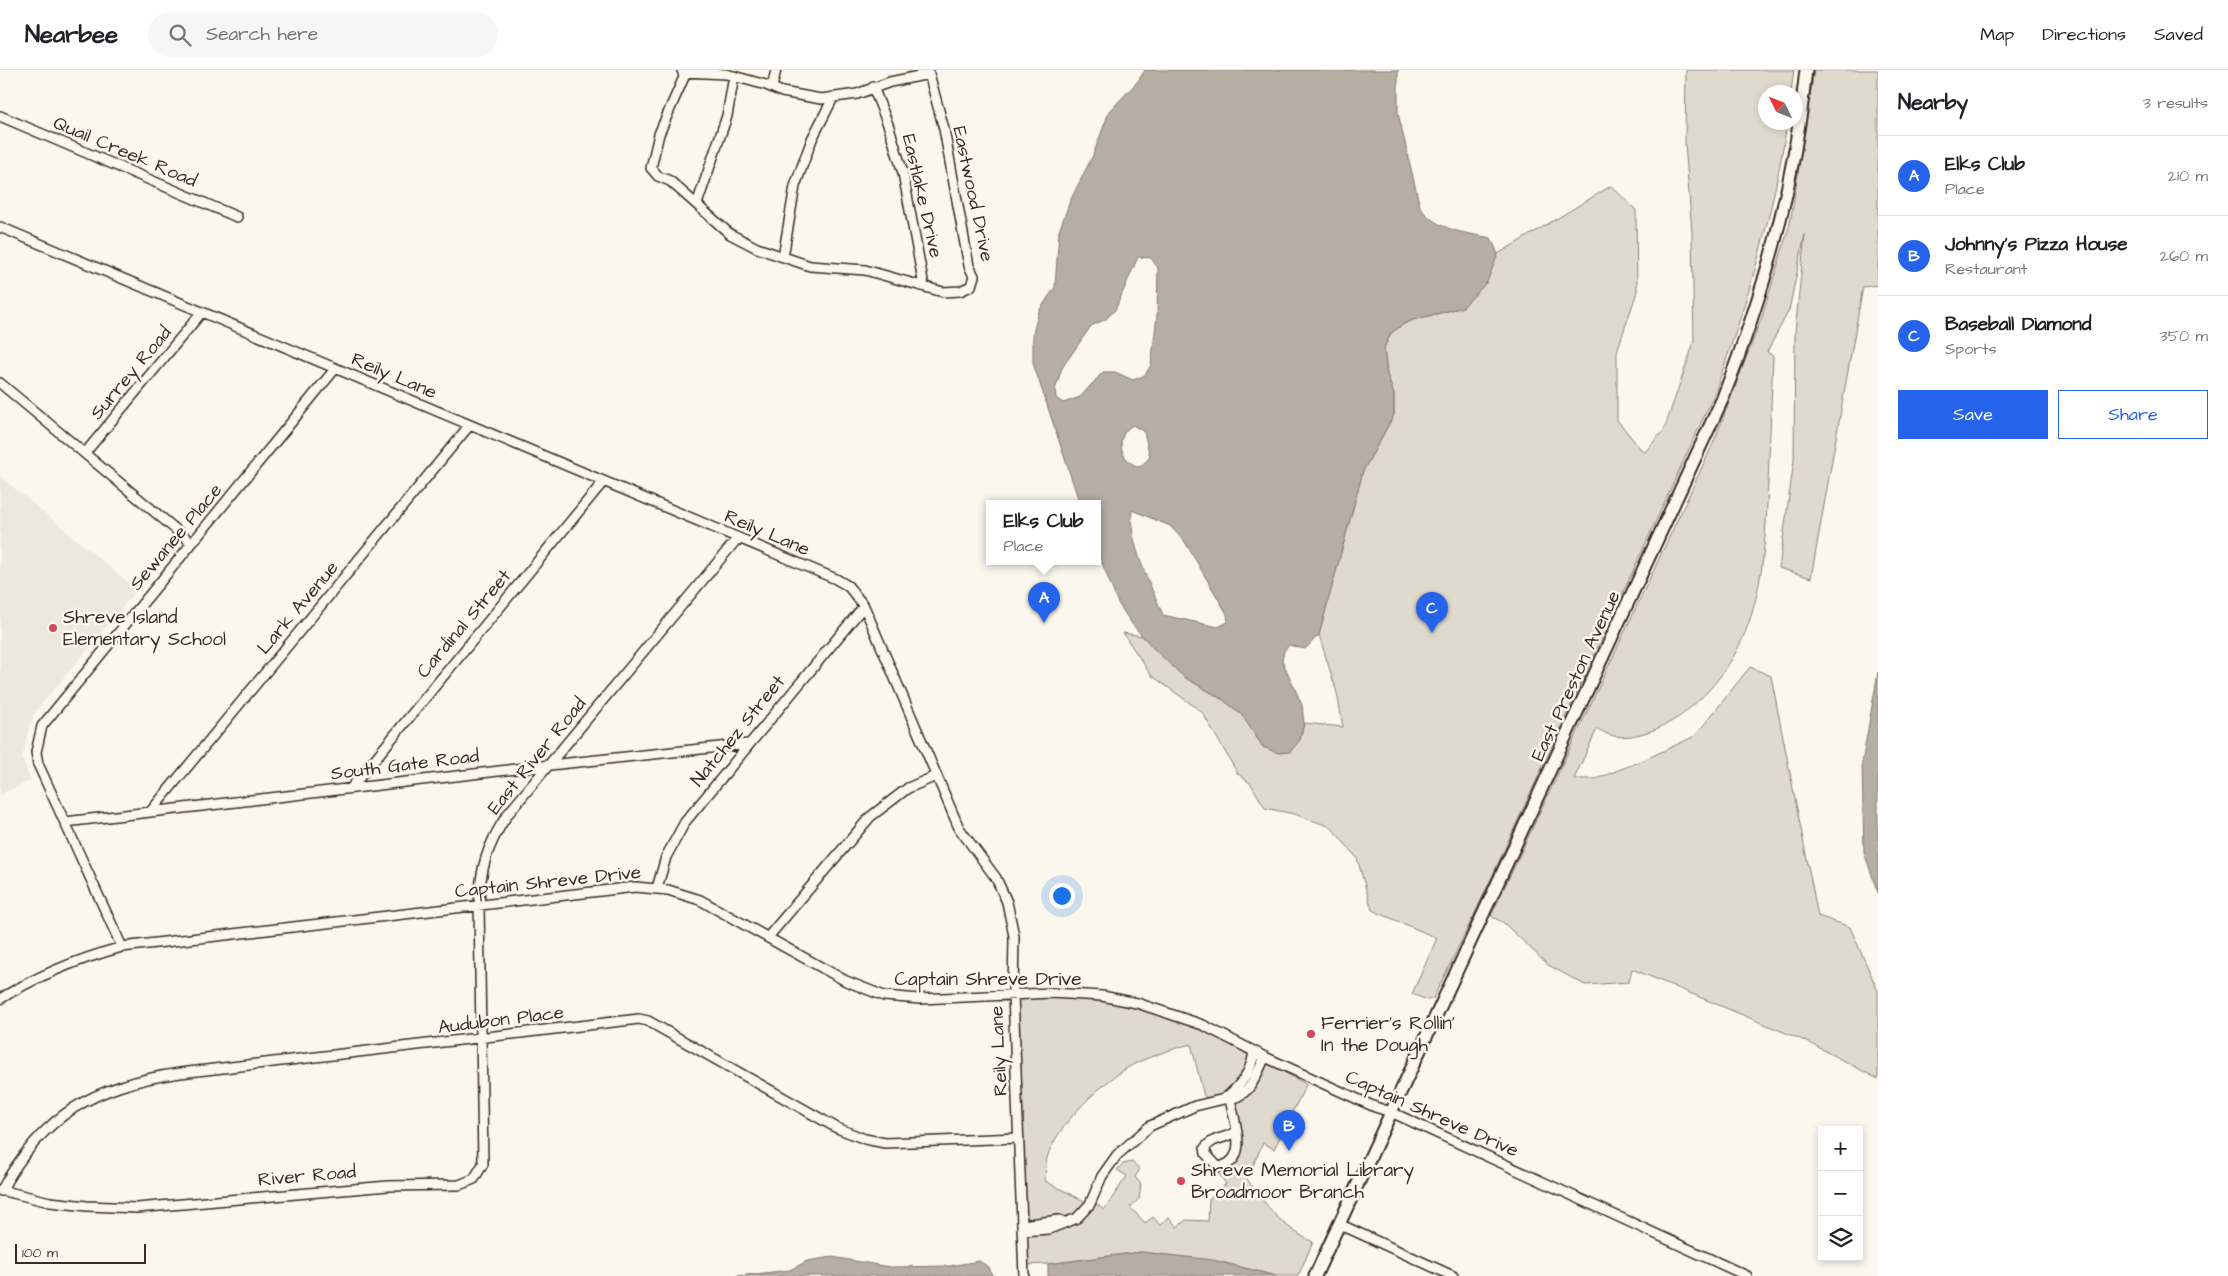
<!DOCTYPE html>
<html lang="en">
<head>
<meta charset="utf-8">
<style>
  body { margin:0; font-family:"Architects Daughter",sans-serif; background:#f6f6f6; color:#202124 }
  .controls { position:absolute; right:15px; bottom:15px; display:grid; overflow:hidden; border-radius:0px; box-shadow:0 2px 8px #0003 }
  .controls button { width:45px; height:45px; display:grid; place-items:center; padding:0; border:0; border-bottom:1px solid #e0e0e0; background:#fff; color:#202124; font:25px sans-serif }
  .compass { position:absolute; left:1758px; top:15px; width:45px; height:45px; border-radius:50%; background:#fff; box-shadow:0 2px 8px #0003; rotate:313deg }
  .scale { position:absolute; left:15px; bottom:12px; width:131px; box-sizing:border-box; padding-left:5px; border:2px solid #3b2a1e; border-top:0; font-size:14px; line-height:18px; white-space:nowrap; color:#3b2a1e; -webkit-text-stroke:4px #fbf7ec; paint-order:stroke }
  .you { position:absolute; left:1061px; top:825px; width:18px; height:18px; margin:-12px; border:4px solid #fff; border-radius:50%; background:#1a73e8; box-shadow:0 0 0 8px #1a73e833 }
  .badge { display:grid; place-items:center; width:32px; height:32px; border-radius:50%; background:#2563eb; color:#fff; font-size:16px; font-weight:700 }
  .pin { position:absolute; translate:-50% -41px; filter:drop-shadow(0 1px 2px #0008) }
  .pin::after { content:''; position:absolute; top:26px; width:18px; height:15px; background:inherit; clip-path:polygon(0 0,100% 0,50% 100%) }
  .popup { position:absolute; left:986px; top:430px; width:115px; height:65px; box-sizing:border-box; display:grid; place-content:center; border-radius:0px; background:#fff; filter:drop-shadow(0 1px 4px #0005); font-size:16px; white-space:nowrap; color:#757577 }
  .popup b { font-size:19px; color:#202124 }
  .popup::after { content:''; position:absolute; left:50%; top:100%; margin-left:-10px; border:10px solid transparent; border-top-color:#fff }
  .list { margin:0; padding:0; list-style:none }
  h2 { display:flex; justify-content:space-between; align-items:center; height:65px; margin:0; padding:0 20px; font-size:21px }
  h2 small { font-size:16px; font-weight:400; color:#757577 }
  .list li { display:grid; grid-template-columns:32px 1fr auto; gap:15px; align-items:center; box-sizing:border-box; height:80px; padding:0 20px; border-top:1px solid #e0e0e0 }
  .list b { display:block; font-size:19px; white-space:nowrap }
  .list p { margin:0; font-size:16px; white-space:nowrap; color:#757577 }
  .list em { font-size:16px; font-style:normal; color:#757577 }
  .actions { display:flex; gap:10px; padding:15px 20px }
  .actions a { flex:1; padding:11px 0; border:1px solid #2563eb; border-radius:0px; text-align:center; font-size:18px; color:#2563eb }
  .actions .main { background:#2563eb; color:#fff }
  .icon { flex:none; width:28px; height:28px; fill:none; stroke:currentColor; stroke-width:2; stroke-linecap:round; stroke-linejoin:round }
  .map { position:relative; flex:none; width:1878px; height:1206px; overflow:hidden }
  header { display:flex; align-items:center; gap:30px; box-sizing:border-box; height:70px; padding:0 25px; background:#fff; border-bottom:1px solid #e0e0e0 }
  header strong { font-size:24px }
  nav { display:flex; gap:28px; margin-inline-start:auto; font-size:18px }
  .search { width:350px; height:45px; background:#f6f6f6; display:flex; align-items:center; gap:12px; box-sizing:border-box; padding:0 18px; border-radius:28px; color:#757577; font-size:19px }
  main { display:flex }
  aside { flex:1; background:#fff }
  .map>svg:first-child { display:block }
  .built { fill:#ede8dd }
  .green { fill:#dfd9ce; stroke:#8d8276 }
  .water { fill:#b6aea2; stroke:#85796d; fill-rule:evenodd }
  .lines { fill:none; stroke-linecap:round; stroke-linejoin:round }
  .minor-casing { stroke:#3b2a1e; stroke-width:12 }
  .tertiary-casing { stroke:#3b2a1e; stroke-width:15 }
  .minor { stroke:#fbf7ec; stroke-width:9 }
  .tertiary { stroke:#fbf7ec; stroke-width:11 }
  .poi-dot { fill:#d1495b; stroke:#fbf7ec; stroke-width:2 }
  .labels { text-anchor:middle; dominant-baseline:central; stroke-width:5; stroke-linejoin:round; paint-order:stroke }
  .street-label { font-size:19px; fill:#3b2a1e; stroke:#fbf7ec }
  .poi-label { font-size:19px; fill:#3b2a1e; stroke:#fbf7ec; text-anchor:start }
</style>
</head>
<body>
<header>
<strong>Nearbee</strong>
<div class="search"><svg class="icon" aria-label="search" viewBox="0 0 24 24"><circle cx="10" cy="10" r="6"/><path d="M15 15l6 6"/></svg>Search here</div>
<nav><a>Map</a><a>Directions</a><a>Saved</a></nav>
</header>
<main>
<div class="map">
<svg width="1878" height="1206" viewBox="0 0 1878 1206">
  <rect width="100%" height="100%" fill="#fbf7ec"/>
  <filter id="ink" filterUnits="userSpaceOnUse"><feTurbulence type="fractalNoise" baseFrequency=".02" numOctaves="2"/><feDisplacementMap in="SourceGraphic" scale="10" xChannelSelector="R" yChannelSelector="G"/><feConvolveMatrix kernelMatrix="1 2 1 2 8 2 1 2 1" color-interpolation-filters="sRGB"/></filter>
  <g filter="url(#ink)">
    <!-- built -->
    <path class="built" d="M 0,406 L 137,520 L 35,642 L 29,657 L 22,689 L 31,710 L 0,725 Z"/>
    <!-- green -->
    <path class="green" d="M 1686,0 L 1794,0 L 1791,22 L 1766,22 L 1766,52 L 1787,53 C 1773,147 1746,237 1713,327 L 1477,839 L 1433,929 L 1427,930 L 1412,924 L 1437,868 L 1372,840 L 1357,788 L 1331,757 L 1294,744 L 1265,738 L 1251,714 L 1238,704 L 1202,642 L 1151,605 L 1123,563 L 1143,566 L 1184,607 L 1224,630 L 1242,645 L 1263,677 L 1300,670 L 1304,653 L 1343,657 L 1337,623 L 1319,565 L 1363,401 L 1394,345 L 1394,325 L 1387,304 L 1384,278 L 1391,263 L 1402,255 L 1413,250 L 1463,237 L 1498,184 L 1611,116 L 1636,140 L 1637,222 L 1617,281 L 1617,350 L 1644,383 L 1664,360 L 1694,272 L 1692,163 L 1685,73 Z
      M 1814,0 L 1878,0 L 1878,215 L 1863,217 L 1811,508 L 1779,498 L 1794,390 L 1795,262 L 1805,164 L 1789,240 L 1767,282 L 1773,286 C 1771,329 1770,371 1768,414 C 1764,503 1760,583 1684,643 C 1668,656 1635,670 1614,666 C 1608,665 1602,661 1597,659 L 1574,709 L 1596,709 L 1646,689 L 1695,666 L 1750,597 L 1771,606 L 1818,846 L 1850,857 L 1878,921 L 1878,1009 L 1810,973 L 1632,899 L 1629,912 L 1585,915 L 1548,895 L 1504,853 L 1491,846 L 1713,374 L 1762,247 L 1790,154 Z
      M 1013,924 L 1102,926 L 1227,966 L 1250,988 L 1238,1018 L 1211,1032 L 1204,1026 L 1191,974 C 1172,979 1154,985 1136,993 C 1105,1009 1057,1054 1047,1088 C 1045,1095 1046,1103 1045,1111 L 1090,1134 L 1095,1133 L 1104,1140 L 1127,1106 L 1117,1100 L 1123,1094 L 1132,1092 L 1140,1099 L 1135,1107 L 1141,1114 L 1139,1129 L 1130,1137 L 1145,1153 L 1153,1147 L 1160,1155 L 1169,1147 L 1177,1157 L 1186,1150 L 1208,1151 L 1209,1129 L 1226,1114 L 1217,1101 L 1237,1085 L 1230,1029 L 1238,1028 L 1262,994 L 1269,994 L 1304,1013 L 1306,1015 L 1274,1079 L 1263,1073 L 1247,1109 C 1267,1137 1282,1157 1313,1172 L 1298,1206 L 1276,1206 L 1217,1191 L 1141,1182 L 1048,1194 L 1024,1195 Z"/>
    <!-- water -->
    <path class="water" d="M 1145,0 L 1398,0 L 1398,43 L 1420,137 C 1437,161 1463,162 1491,168 L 1498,184 L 1487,212 L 1463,237 L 1413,250 L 1402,255 L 1391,263 L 1384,278 L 1387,304 L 1394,325 L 1394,345 L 1363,401 L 1319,565 L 1305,579 L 1289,575 L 1284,581 L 1282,590 L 1302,635 L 1304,653 L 1300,670 L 1290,682 L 1278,683 L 1263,677 L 1242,645 L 1222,629 L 1184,607 L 1155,580 L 1132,554 L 1118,533 L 1098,483 L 1098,434 L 1080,434 L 1033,293 L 1033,263 L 1039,241 L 1055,217 L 1059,161 L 1070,131 L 1093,85 L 1109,42 L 1138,11 ZM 1138,187 L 1151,188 L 1158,198 L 1157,246 L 1151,295 L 1145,305 L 1133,310 L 1115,302 L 1103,302 L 1080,327 L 1063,333 L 1056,328 L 1055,320 L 1062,298 L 1091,256 L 1106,249 L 1115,240 ZM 1133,355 L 1144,362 L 1150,387 L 1140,397 C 1119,392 1114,365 1133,355 ZM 1132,440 L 1170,456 L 1185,472 L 1227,544 L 1228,552 L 1218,557 L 1163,545 C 1151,515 1128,473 1132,440 Z
      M 1878,602 L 1878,823 L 1864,782 L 1862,693 Z
      M 1141,1182 L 1213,1190 L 1276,1206 L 1048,1206 L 1048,1194 Z
      M 832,1187 L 890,1197 L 950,1196 L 979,1191 L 989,1197 L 992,1206 L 737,1206 L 790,1200 L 807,1191 Z"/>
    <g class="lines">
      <!-- minor casing -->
      <g class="minor-casing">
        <path id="minor" d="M 682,0 L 684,7 L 659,64 L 651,98 L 658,106 L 670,111 L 730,164 L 757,178 L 810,196 L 865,200 L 943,222 L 960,221 L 971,216 L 974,206 L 969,196 L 944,59 L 928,0
          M 683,2 L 726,4 L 766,15 L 782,22 L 821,29 L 857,24 L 890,12 L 929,4
          M 772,17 L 776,0
          M 873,17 L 889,57 L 903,103 L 924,216
          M 0,46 L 237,147
          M 697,134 L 727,46 L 734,6
          M 0,157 L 836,509 L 848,516 L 864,536 L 959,758 L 996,808 L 1007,832 L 1014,866 L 1013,924 L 1024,1206
          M 783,187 L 795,116 L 812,69 L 833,28
          M 0,313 L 192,473
          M 85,383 L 202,242
          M 351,718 L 603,412
          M 151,741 L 469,356
          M 65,752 L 550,695 L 748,674
          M 657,818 L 666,787 L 685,752 L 864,536
          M 768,867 L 870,747 L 908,718 L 936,706
          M 122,877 L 38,694 L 36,682 L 42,656 L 335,299
          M 0,929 C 38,905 79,889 122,877 L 635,817 L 668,820 L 700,830 L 846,911 L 884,926 L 920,929 L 1051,923 L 1102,926 L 1137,933 L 1203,955 L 1265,987 L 1375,1037 L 1391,1042 L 1747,1206
          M 1254,981 C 1252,1002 1240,1016 1224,1029 C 1250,1029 1255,1007 1265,987
          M 1230,1029 C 1234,1051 1251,1092 1218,1097 L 1206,1084 L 1205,1078 C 1213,1067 1225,1069 1236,1062
          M 0,1120 L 50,1132 L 87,1136 L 137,1138 L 388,1116 L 459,1115 L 474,1109 L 483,1094 L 479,835 C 480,799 487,776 507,745 L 737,469
          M 1,1121 C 43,1044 95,1015 180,1003 L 639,949 L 648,951 L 837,1058 L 865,1069 L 885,1073 L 1019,1068
          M 1339,1154 L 1453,1206
          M 1022,1155 L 1059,1150 L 1064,1152
          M 1022,1161 L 1049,1159 L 1077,1148 L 1090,1134 L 1102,1106 L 1117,1085 L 1150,1056 L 1195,1036 L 1224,1029"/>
      </g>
      <!-- tertiary casing -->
      <g class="tertiary-casing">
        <path id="tertiary" d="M 1315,1206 L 1722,330 C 1765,220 1794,118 1806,0"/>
      </g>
      <!-- minor -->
      <use href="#minor" class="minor"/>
      <!-- tertiary -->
      <use href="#tertiary" class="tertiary"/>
    </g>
  </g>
  <!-- markers -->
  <g class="poi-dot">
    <circle cx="53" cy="558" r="5"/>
    <circle cx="1311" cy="964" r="5"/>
    <circle cx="1181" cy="1111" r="5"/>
  </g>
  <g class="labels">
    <!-- street labels -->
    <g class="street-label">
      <text transform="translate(125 82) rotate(23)">Quail Creek Road</text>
      <text transform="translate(973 124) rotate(78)">Eastwood Drive</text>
      <text transform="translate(922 126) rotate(77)">Eastlake Drive</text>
      <text transform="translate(131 303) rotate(-50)">Surrey Road</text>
      <text transform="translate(394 306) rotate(23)">Reily Lane</text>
      <text transform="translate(767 463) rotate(23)">Reily Lane</text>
      <text transform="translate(176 467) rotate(-50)">Sewanee Place</text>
      <text transform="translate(298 538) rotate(-50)">Lark Avenue</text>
      <text transform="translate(464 554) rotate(-50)">Cardinal Street</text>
      <text transform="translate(1576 606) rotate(-65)">East Preston Avenue</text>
      <text transform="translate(738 661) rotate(-51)">Natchez Street</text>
      <text transform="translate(537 686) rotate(-51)">East River Road</text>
      <text transform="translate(405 695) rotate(-7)">South Gate Road</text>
      <text transform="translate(548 812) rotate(-6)">Captain Shreve Drive</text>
      <text x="988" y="909">Captain Shreve Drive</text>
      <text transform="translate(501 950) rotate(-7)">Audubon Place</text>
      <text transform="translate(999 981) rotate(-93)">Reily Lane</text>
      <text transform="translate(1432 1044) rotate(24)">Captain Shreve Drive</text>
      <text transform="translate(307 1106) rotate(-5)">River Road</text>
    </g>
    <!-- poi labels -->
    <g class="poi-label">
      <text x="63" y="547">Shreve Island<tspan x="63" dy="22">Elementary School</tspan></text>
      <text x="1321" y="953">Ferrier's Rollin'<tspan x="1321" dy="22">In the Dough</tspan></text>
      <text x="1191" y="1100">Shreve Memorial Library<tspan x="1191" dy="22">Broadmoor Branch</tspan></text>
    </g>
  </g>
</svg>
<div class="controls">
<button>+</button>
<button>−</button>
<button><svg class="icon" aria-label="layers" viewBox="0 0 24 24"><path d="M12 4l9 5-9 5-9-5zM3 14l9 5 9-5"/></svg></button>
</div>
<svg class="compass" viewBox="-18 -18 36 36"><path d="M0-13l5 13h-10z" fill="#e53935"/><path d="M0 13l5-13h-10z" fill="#757577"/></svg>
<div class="scale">100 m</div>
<div class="you"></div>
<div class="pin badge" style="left:1044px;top:553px">A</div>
<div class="popup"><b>Elks Club</b>Place</div>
<div class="pin badge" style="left:1289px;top:1081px">B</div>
<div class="pin badge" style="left:1432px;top:563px">C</div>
</div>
<aside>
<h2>Nearby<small>3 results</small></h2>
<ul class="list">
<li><span class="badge">A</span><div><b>Elks Club</b><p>Place</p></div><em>210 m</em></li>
<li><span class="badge">B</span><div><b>Johnny's Pizza House</b><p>Restaurant</p></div><em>260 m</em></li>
<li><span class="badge">C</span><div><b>Baseball Diamond</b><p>Sports</p></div><em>350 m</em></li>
</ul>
<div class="actions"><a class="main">Save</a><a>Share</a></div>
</aside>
</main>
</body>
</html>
